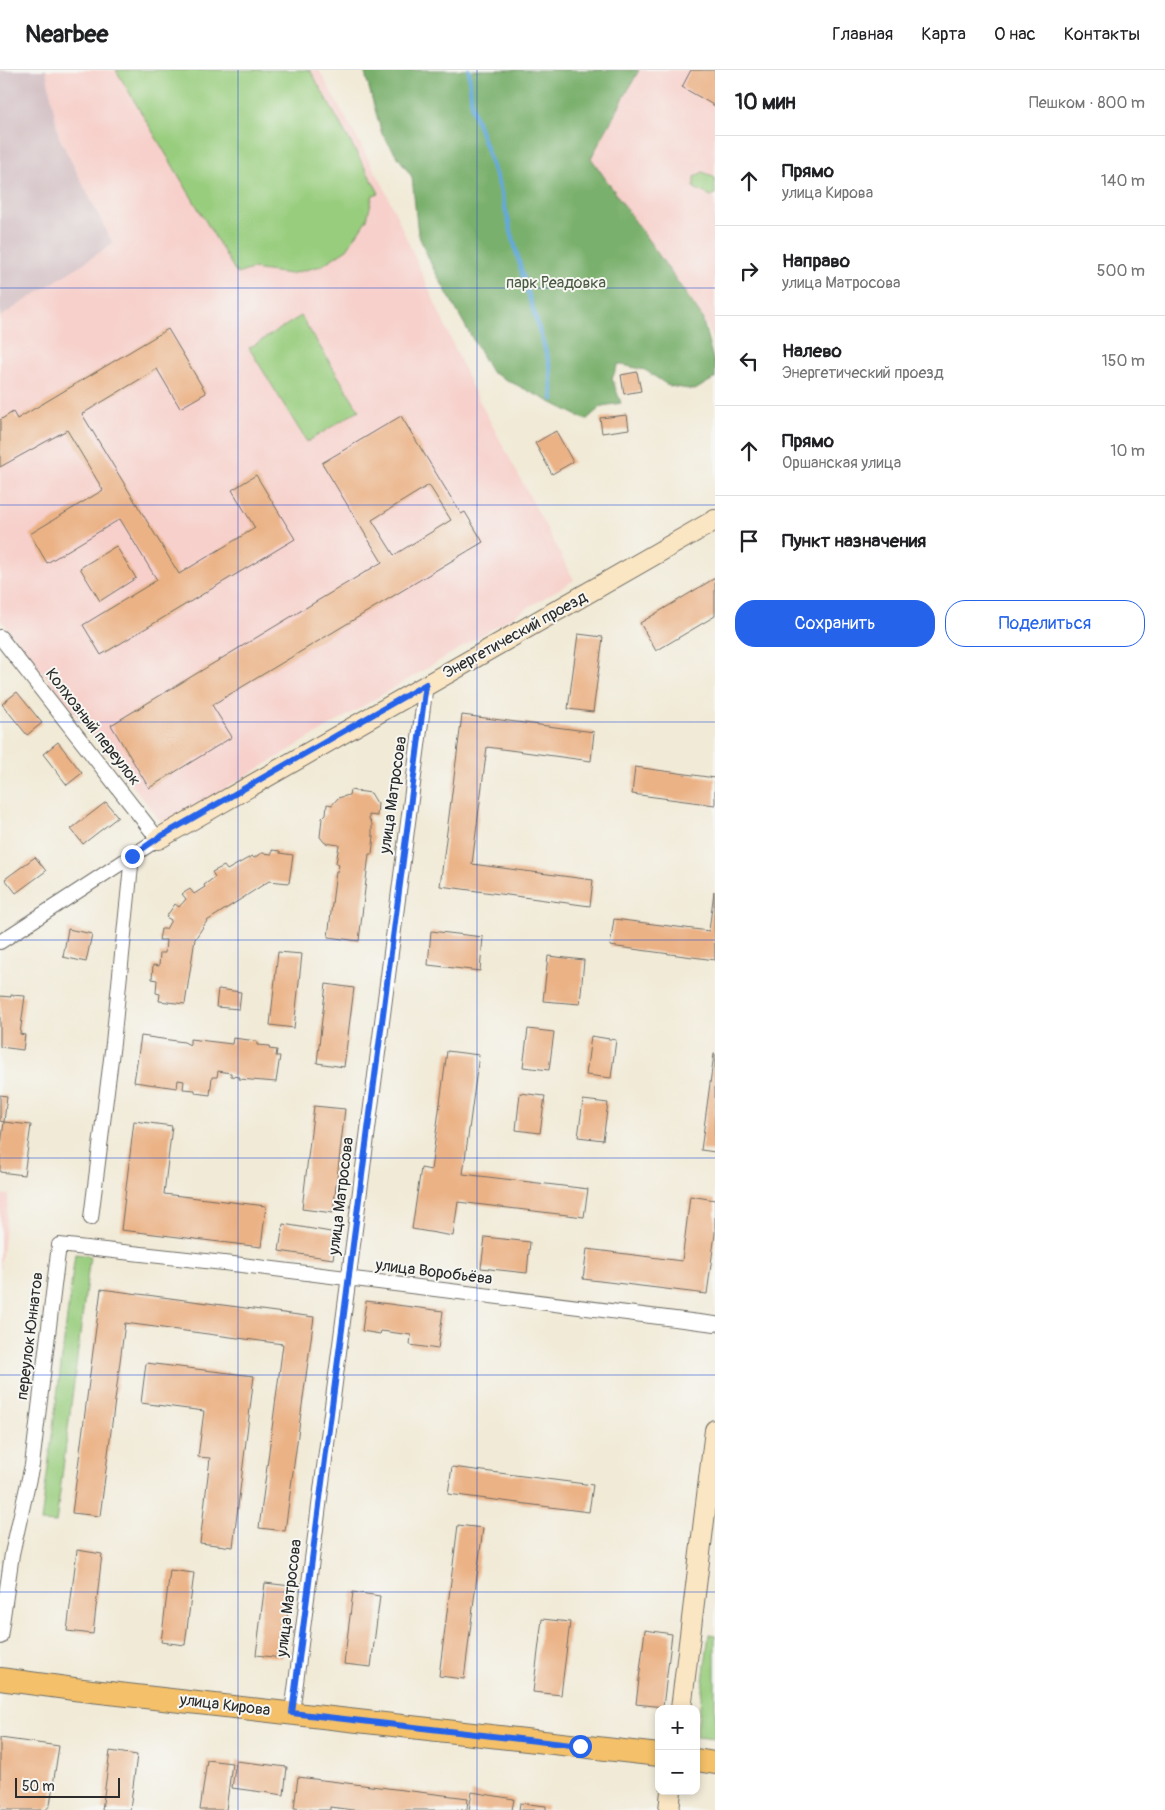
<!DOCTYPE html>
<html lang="ru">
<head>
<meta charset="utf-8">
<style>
  body { margin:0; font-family:Pangolin,sans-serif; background:#f2f2f2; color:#202124 }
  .controls { position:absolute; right:15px; bottom:15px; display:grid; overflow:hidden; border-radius:10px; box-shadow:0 2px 8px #0003 }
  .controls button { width:45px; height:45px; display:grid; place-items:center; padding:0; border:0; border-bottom:1px solid #e0e0e0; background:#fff; color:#202124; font:25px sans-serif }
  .scale { position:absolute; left:15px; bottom:12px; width:105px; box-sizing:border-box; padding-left:5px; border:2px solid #2b2b2b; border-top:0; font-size:14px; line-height:18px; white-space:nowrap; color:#2b2b2b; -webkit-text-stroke:4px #f6f6f2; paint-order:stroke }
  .stop { position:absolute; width:15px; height:15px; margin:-11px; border:4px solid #2563eb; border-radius:50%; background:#fff }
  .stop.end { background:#2563eb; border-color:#fff; box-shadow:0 1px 5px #0008 }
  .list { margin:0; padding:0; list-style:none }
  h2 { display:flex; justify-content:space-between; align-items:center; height:65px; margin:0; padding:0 20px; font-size:21px }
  h2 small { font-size:16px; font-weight:400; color:#757577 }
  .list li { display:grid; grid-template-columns:32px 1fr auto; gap:15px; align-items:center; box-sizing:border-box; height:90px; padding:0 20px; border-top:1px solid #e0e0e0 }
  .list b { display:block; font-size:19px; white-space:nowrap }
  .list p { margin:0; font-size:16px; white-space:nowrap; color:#757577 }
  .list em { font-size:16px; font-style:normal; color:#757577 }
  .actions { display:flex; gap:10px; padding:15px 20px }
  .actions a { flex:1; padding:11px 0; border:1px solid #2563eb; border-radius:20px; text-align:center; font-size:18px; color:#2563eb }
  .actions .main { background:#2563eb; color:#fff }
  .icon { flex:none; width:28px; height:28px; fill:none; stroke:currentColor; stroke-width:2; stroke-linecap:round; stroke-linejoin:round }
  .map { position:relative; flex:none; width:715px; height:1740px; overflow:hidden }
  header { display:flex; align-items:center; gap:30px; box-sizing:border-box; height:70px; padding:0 25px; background:#fff; border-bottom:1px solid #e0e0e0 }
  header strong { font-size:24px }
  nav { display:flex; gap:28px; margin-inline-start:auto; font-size:18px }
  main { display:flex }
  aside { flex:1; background:#fff }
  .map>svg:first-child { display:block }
  .built { fill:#f7d0cb }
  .industrial { fill:#d2bec2 }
  .green { fill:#99cd7e; stroke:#627c54 }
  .forest { fill:#7ab06d; stroke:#526e4c }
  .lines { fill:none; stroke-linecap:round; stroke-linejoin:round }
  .stream { stroke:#63a9d9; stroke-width:4.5 }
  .building { fill:#ebb286; fill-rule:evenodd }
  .street-casing { stroke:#706e67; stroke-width:16 }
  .secondary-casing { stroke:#706e67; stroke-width:22 }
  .primary-casing { stroke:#706e67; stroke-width:24 }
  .street { stroke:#fff; stroke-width:14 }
  .secondary { stroke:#fbe6c3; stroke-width:20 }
  .primary { stroke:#f4c16a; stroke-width:22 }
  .route { stroke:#2563eb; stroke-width:6 }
  .grid { fill:none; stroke:#1d4ed8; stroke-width:1; stroke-opacity:0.55 }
  .labels { text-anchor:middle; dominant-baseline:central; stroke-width:4; stroke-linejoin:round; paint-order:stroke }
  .park-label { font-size:16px; fill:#4c5c44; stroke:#f6f6f2 }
  .street-label { font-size:16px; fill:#2b2b2b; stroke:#f6f6f2 }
</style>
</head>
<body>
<header>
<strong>Nearbee</strong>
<nav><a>Главная</a><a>Карта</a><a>О нас</a><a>Контакты</a></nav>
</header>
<main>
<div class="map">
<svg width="715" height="1740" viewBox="0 0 715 1740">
  <rect width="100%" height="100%" fill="#f6f6f2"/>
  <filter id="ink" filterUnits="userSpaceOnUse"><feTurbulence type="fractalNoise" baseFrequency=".02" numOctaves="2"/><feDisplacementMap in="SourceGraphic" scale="10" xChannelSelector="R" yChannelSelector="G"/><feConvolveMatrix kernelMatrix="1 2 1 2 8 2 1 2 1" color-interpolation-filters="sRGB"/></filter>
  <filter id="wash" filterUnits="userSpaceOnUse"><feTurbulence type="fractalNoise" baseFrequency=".0096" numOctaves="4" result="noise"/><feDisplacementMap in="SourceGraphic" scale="20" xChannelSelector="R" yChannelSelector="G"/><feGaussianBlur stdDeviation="1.12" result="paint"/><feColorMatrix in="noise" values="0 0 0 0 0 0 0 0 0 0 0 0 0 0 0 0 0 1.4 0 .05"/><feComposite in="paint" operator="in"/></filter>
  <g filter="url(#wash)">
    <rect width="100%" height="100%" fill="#f1ead7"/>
    <!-- built -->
    <path class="built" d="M 46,0 L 319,0 L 383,115 L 472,317 L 574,510 L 164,755 L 0,549 L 0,246 L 112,174 L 59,67 Z
      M 639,0 L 715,0 L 715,272 L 702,247 L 591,88 Z
      M 0,1124 L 9,1125 L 0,1201 Z"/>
    <!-- industrial -->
    <path class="industrial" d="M 0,0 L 46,0 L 59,67 L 113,174 L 0,247 Z"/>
    <!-- green -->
    <path class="green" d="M 116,0 L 310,0 L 379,123 L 373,125 L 367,149 L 347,179 L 321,196 L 290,204 L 252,199 L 237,204 Z
      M 703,102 L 715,108 L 715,124 L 711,126 L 694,118 L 694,107 Z
      M 301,246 L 359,340 L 307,372 L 249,278 Z
      M 75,1184 L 90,1186 L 56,1453 L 41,1452 Z
      M 709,1564 L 715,1565 L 715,1669 L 696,1667 Z"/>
    <!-- forest -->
    <path class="forest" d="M 364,0 L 639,0 L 591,88 L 702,247 L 715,297 L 715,308 L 695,320 L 669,316 L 645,300 L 618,294 L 612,309 L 621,333 L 602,336 L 586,350 L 491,302 L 432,196 L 418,164 L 412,107 L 382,64 Z"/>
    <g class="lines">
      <!-- stream -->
      <path class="stream" d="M 469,0 L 472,38 L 499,115 L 522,203 L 550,296 L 553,329"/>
    </g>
    <g id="blocks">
      <!-- building -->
      <path class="building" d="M 691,0 L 715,0 L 715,36 L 682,17 Z
        M 168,259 L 206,323 L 180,338 L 157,299 L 82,344 L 179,504 L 255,458 L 232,420 L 256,405 L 295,469 L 101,585 L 83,555 L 157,510 L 120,449 L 47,493 L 30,464 L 103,420 L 67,360 L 0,397 L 0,350 L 13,342 L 17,349 Z
        M 637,302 L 641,321 L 624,324 L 621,305 Z
        M 627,345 L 629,359 L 602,363 L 600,348 Z
        M 401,346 L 461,444 L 465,442 L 483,472 L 212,635 L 232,667 L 149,718 L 111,655 L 382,492 L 322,393 ZM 429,415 L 451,450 L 394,485 L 372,450 Z
        M 556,361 L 573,392 L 552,404 L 535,373 Z
        M 116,476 L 136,508 L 100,531 L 80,498 Z
        M 715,508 L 715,546 L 656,581 L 640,553 Z
        M 578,564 L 603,567 L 593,642 L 568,639 Z
        M 17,622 L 42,653 L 27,665 L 2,634 Z
        M 462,645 L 594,662 L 591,691 L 487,677 L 472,794 L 593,810 L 590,836 L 440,816 Z
        M 58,672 L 82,703 L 67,715 L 43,684 Z
        M 635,697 L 715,708 L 715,735 L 632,724 Z
        M 350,720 L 371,723 L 377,733 L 378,733 L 377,746 L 369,745 L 369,749 L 372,754 L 372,766 L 374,766 L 372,784 L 369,784 L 359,871 L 328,867 L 336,801 L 338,801 L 339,794 L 336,793 L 339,775 L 325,773 L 320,767 L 322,748 L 326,744 L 327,734 L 332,735 L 338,728 L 349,725 Z
        M 106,732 L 118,747 L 83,774 L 71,759 Z
        M 272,780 L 280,781 L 280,783 L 293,785 L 289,813 L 269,811 L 207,851 L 195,869 L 185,934 L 159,931 L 160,924 L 156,923 L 157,910 L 152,909 L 153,895 L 159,896 L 160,883 L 165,883 L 166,870 L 159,870 L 161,859 L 166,859 L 171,850 L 166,847 L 175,834 L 179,837 L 186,829 L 182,824 L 190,819 L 194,824 L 205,817 L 204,815 L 215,807 L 212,802 L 224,796 L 227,800 L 252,786 L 254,788 L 261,783 L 272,784 Z
        M 35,787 L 46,801 L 16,823 L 5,809 Z
        M 714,821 L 715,890 L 610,876 L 614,849 L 709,861 Z
        M 68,859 L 92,864 L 86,892 L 63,887 Z
        M 431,861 L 483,867 L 480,901 L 428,895 Z
        M 278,882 L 302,884 L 294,958 L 270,955 Z
        M 548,886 L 584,890 L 580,934 L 543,931 Z
        M 326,914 L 354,918 L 344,997 L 317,993 Z
        M 218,919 L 241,922 L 239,939 L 216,937 Z
        M 11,925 L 25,926 L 20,964 L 25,965 L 23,980 L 0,977 L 0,926 L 11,927 Z
        M 528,959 L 554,962 L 549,1000 L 523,997 Z
        M 141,966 L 184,972 L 190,975 L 190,969 L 232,974 L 233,968 L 257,971 L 257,975 L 270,976 L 269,979 L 277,980 L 276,986 L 280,986 L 276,1012 L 239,1009 L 240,1007 L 231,1006 L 231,1003 L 218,1001 L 217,1007 L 212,1007 L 210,1025 L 195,1023 L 195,1020 L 183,1019 L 184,1011 L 178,1010 L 177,1018 L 134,1012 Z
        M 591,966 L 616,970 L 611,1008 L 586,1005 Z
        M 447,981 L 479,985 L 463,1104 L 588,1119 L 584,1147 L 458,1132 L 453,1166 L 412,1159 L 421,1098 L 431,1100 Z
        M 714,984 L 715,984 L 715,1082 L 701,1080 Z
        M 520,1023 L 545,1026 L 540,1063 L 516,1060 Z
        M 0,1025 L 7,1026 L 4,1052 L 31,1055 L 24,1105 L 0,1102 L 0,1083 L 4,1052 L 0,1051 Z
        M 583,1030 L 608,1033 L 603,1070 L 578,1067 Z
        M 314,1036 L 345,1039 L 333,1143 L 302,1139 Z
        M 134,1051 L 172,1056 L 164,1124 L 266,1136 L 261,1177 L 121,1160 Z
        M 690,1126 L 715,1130 L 715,1164 L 707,1224 L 583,1209 L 587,1179 L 682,1191 Z
        M 283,1154 L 337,1163 L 333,1189 L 279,1181 Z
        M 485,1167 L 530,1172 L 527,1203 L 481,1198 Z
        M 101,1219 L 314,1247 L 285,1461 L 259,1458 L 283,1274 L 125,1253 L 100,1446 L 72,1443 Z
        M 366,1231 L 443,1241 L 438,1279 L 410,1275 L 411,1265 L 381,1261 L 380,1264 L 362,1261 Z
        M 146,1293 L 254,1306 L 233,1477 L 200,1473 L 210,1388 L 198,1387 L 204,1341 L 141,1333 Z
        M 452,1397 L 593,1415 L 589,1442 L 448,1424 Z
        M 458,1455 L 483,1458 L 464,1609 L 439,1606 Z
        M 77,1480 L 102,1484 L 93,1564 L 67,1561 Z
        M 170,1500 L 194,1503 L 185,1575 L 161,1572 Z
        M 265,1513 L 291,1516 L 282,1588 L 256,1585 Z
        M 353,1522 L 380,1526 L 371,1597 L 344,1594 Z
        M 542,1549 L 570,1552 L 561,1625 L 533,1622 Z
        M 645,1560 L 672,1564 L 663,1637 L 636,1634 Z
        M 0,1668 L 59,1676 L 50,1735 L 46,1740 L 0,1740 Z
        M 110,1681 L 137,1685 L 130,1740 L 102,1740 Z
        M 207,1690 L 232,1693 L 226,1740 L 200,1740 Z
        M 236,1691 L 287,1697 L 284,1725 L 232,1718 Z
        M 298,1707 L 468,1728 L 467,1740 L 353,1740 L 330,1737 L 330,1740 L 314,1740 L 294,1738 Z
        M 472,1722 L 514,1729 L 512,1740 L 469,1740 Z
        M 520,1733 L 546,1736 L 546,1740 L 519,1740 Z"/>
    </g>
  </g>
  <g filter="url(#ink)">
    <use href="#blocks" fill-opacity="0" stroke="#706e67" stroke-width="1"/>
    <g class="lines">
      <!-- street casing -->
      <g class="street-casing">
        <path id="street" d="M 0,567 L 158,769 L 0,872
          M 91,1148 L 113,973 L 132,786
          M 0,1567 L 12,1484 L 32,1395 L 59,1175 L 242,1195 L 715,1254
          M 292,1643 L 426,614"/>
      </g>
      <!-- secondary casing -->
      <g class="secondary-casing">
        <path id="secondary" d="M 158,769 L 715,450
          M 681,1639 L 715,1360
          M 669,1740 L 671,1721"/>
      </g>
      <!-- primary casing -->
      <g class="primary-casing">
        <path id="primary" d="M 0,1609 L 74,1619 L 659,1685
          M 696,1690 L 715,1693"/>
      </g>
      <!-- street -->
      <use href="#street" class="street"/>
      <!-- secondary -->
      <use href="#secondary" class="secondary"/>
      <!-- primary -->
      <use href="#primary" class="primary"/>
    </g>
  </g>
  <g class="lines" filter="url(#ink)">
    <!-- route -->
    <path class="route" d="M 132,786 L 158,768 L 426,614 L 292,1643 L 580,1676"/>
  </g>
  <!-- grid -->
  <path class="grid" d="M 238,0 L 238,1740M 477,0 L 477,1740M 0,218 L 715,218M 0,435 L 715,435M 0,652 L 715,652M 0,870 L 715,870M 0,1088 L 715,1088M 0,1305 L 715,1305M 0,1522 L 715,1522"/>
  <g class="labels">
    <!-- park labels -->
    <g class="park-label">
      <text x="556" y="213">парк Реадовка</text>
    </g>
    <!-- street labels -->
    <g class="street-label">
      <text transform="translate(515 565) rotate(-29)">Энергетический проезд</text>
      <text transform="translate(93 657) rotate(52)">Колхозный переулок</text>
      <text transform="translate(393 725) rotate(-82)">улица Матросова</text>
      <text transform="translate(341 1126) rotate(-83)">улица Матросова</text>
      <text transform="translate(434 1202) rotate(7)">улица Воробьёва</text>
      <text transform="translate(30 1266) rotate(-83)">переулок Юннатов</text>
      <text transform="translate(289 1528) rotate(-83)">улица Матросова</text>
      <text transform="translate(225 1635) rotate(7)">улица Кирова</text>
    </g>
  </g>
</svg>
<div class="controls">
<button>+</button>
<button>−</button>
</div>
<div class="scale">50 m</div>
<div class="stop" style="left:580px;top:1676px"></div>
<div class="stop end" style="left:132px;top:786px"></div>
</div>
<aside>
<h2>10 мин<small>Пешком · 800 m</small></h2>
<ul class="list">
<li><svg class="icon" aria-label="ahead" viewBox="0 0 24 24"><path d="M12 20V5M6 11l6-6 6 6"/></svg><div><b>Прямо</b><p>улица Кирова</p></div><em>140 m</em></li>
<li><svg class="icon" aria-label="right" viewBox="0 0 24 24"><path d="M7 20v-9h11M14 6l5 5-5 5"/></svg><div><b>Направо</b><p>улица Матросова</p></div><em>500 m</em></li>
<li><svg class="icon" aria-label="left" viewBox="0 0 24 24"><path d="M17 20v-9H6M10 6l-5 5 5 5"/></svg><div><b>Налево</b><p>Энергетический проезд</p></div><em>150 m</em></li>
<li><svg class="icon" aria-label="ahead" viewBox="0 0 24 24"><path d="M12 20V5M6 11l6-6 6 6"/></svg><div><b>Прямо</b><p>Оршанская улица</p></div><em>10 m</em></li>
<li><svg class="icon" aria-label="arrive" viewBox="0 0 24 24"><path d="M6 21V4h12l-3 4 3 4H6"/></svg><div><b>Пункт назначения</b></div></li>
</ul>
<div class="actions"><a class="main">Сохранить</a><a>Поделиться</a></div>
</aside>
</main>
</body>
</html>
